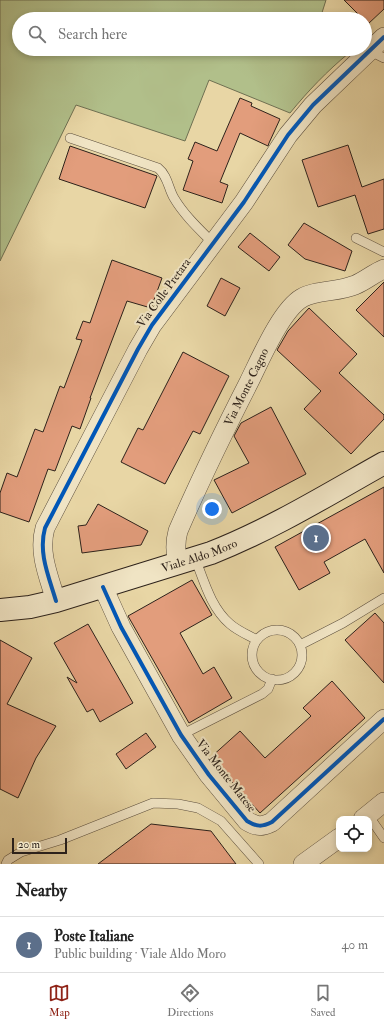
<!DOCTYPE html>
<html lang="en">
<head>
<meta charset="utf-8">
<style>
  body { margin:0; font-family:"IM FELL Double Pica",serif; background:#f2f2f2; color:#222 }
  .controls { position:absolute; right:12px; bottom:12px; display:grid; overflow:hidden; border-radius:8px; box-shadow:0 2px 6px #0003 }
  .controls button { width:36px; height:36px; display:grid; place-items:center; padding:0; border:0; border-bottom:1px solid #e0e0e0; background:#fff; color:#222; font:20px sans-serif }
  .scale { position:absolute; left:12px; bottom:10px; width:55px; box-sizing:border-box; padding-left:4px; border:2px solid #2d221b; border-top:0; font-size:11px; line-height:14px; white-space:nowrap; color:#2d221b; -webkit-text-stroke:3px #f0e4c4; paint-order:stroke }
  .you { position:absolute; left:212px; top:509px; width:14px; height:14px; margin:-10px; border:3px solid #fff; border-radius:50%; background:#1a73e8; box-shadow:0 0 0 6px #1a73e833 }
  .badge { display:grid; place-items:center; width:26px; height:26px; border-radius:50%; background:#8f2418; color:#fff; font-size:13px; font-weight:700 }
  .pin { position:absolute; translate:-50% -50%; border:2px solid #fff; box-shadow:0 1px 4px #0006 }
  .list { margin:0; padding:0; list-style:none }
  h2 { display:flex; justify-content:space-between; align-items:center; height:52px; margin:0; padding:0 16px; font-size:17px }
  h2 small { font-size:13px; font-weight:400; color:#767676 }
  .list li { display:grid; grid-template-columns:26px 1fr auto; gap:12px; align-items:center; box-sizing:border-box; height:56px; padding:0 16px; border-top:1px solid #e0e0e0 }
  .list b { display:block; font-size:15px; white-space:nowrap }
  .list p { margin:0; font-size:13px; white-space:nowrap; color:#767676 }
  .list em { font-size:13px; font-style:normal; color:#767676 }
  .icon { flex:none; width:22px; height:22px; fill:none; stroke:currentColor; stroke-width:2; stroke-linecap:round; stroke-linejoin:round }
  .map { position:relative; flex:none; width:384px; height:864px; overflow:hidden }
  .search { position:absolute; background:#fff; box-shadow:0 2px 6px #0003; left:12px; right:12px; top:12px; height:44px; display:flex; align-items:center; gap:10px; box-sizing:border-box; padding:0 14px; border-radius:22px; color:#767676; font-size:15px }
  .sheet { height:108px; background:#fff }
  nav { display:flex; justify-content:space-around; align-items:center; box-sizing:border-box; height:56px; border-top:1px solid #e0e0e0; background:#fff; font-size:11px; color:#767676 }
  nav a { display:grid; justify-items:center; gap:2px }
  nav .on { color:#8f2418 }
  .map>svg:first-child { display:block }
  .green { fill:#b1bf8a; stroke:#6f7052 }
  .building { fill:#e29d7c; stroke:#2d221b }
  .lines { fill:none; stroke-linecap:round; stroke-linejoin:round }
  .lane-casing { stroke:#5c4f3e; stroke-width:10 }
  .street-casing { stroke:#5c4f3e; stroke-width:20 }
  .secondary-casing { stroke:#2d221b; stroke-width:24 }
  .lane { stroke:#f0e4c4; stroke-width:9 }
  .street { stroke:#f0e4c4; stroke-width:19 }
  .secondary { stroke:#f0e4c4; stroke-width:22 }
  .cycleway-casing { stroke:#f0e4c4; stroke-width:6 }
  .cycleway { stroke:#0057b8; stroke-width:4 }
  .labels { text-anchor:middle; dominant-baseline:central; stroke-width:4; stroke-linejoin:round; paint-order:stroke }
  .street-label { font-size:12px; fill:#2d221b; stroke:#f0e4c4 }
</style>
</head>
<body>
<div class="map">
<svg width="384" height="864" viewBox="0 0 384 864">
  <rect width="100%" height="100%" fill="#e8d6a5"/>
  <filter id="stains"><feTurbulence type="fractalNoise" baseFrequency=".005" numOctaves="4"/><feColorMatrix values="0 0 0 0 .2 0 0 0 0 .09 0 0 0 0 .02 0 0 0 .5 -.17"/></filter>
  <radialGradient id="worn" r=".72"><stop offset=".6" stop-color="#630" stop-opacity="0"/><stop offset="1" stop-color="#630" stop-opacity=".3"/></radialGradient>
  <!-- green -->
  <path class="green" d="M 0,0 L 326,0 L 320,19 L 19,19 L 19,49 L 344,49 L 349,53 C 327,71 308,91 290,113 L 209,80 L 185,141 L 76,105 L 0,261 Z"/>
  <!-- building -->
  <path class="building" d="M 344,0 L 384,0 L 384,9 L 368,24 L 365,21 L 365,19 L 363,19 Z
    M 240,98 L 252,103 L 251,106 L 280,119 L 269,143 L 268,146 L 240,133 L 220,182 L 228,185 L 222,203 L 183,190 L 193,161 L 188,159 L 195,142 L 217,151 Z
    M 348,145 L 362,187 L 384,179 L 384,229 L 368,234 L 355,195 L 318,207 L 302,160 Z
    M 70,146 L 157,176 L 145,208 L 59,179 Z
    M 304,223 L 352,251 L 345,271 L 305,259 L 288,245 Z
    M 250,233 L 280,257 L 269,271 L 238,247 Z
    M 112,260 L 162,278 L 151,308 L 127,301 L 90,398 L 91,398 L 80,429 L 72,426 L 55,471 L 48,469 L 29,522 L 0,512 L 0,493 L 7,473 L 17,477 L 35,429 L 43,432 L 60,386 L 64,388 L 82,340 L 76,339 L 83,321 L 90,323 Z
    M 221,278 L 240,288 L 225,316 L 207,306 Z
    M 384,282 L 384,337 L 356,310 Z
    M 309,308 L 357,354 L 339,373 L 384,415 L 384,419 L 351,454 L 304,409 L 321,391 L 277,350 L 288,331 Z
    M 183,352 L 229,376 L 200,434 L 193,431 L 165,484 L 121,462 L 138,428 L 143,430 Z
    M 271,407 L 306,474 L 232,513 L 214,480 L 249,463 L 234,436 L 241,423 Z
    M 384,487 L 384,573 L 365,539 L 324,562 L 330,573 L 299,590 L 275,547 Z
    M 98,504 L 148,531 L 141,545 L 82,553 L 78,526 L 86,525 Z
    M 192,580 L 212,615 L 180,633 L 203,674 L 214,667 L 232,698 L 189,723 L 128,616 Z
    M 375,613 L 384,623 L 384,683 L 345,640 Z
    M 88,624 L 133,703 L 100,722 L 93,709 L 87,712 L 67,677 L 77,683 L 54,643 Z
    M 0,640 L 32,658 L 7,704 L 56,726 L 36,758 L 18,798 L 0,789 Z
    M 332,681 L 365,718 L 260,813 L 210,758 L 240,731 L 265,758 L 311,716 L 303,708 Z
    M 146,733 L 156,747 L 126,769 L 116,754 Z
    M 151,824 L 211,831 L 236,864 L 98,864 Z"/>
  <g class="lines">
    <!-- lane casing -->
    <g class="lane-casing">
      <path id="lane" d="M 368,50 L 384,58
        M 70,138 L 158,168 C 168,176 168,188 174,198 C 184,215 199,229 213,243
        M 356,238 L 384,252
        M 195,558 C 204,581 211,608 230,624 C 238,631 248,635 257,640
        M252 655a25 25 0 1 1 50 0a25 25 0 1 1-50 0Z
        M 300,645 L 343,623 L 384,598
        M 181,735 L 262,694 L 268,689 L 272,679
        M 368,815 L 384,838
        M 6,864 L 8,860 L 21,852 L 60,840 L 153,803 L 178,804 L 198,808 L 221,821 L 259,864"/>
    </g>
    <!-- street casing -->
    <g class="street-casing">
      <g id="street">
        <path id="s1" d="M 178,564 C 175,552 175,542 178,531 C 200,480 224,431 249,382 C 260,360 281,310 302,298 C 315,290 339,292 355,285 C 365,281 374,273 384,269"/>
        <path d="M 103,587 L 121,627 L 181,735 L 209,775 L 247,821 C 257,827 262,827 272,822 L 384,719"/>
        <path d="M 56,601 C 49,577 38,553 45,528 L 138,349 L 152,325 L 244,202 L 288,135 L 313,105 L 384,37"/>
        <path d="M 363,819 L 384,802"/>
        <path d="M 303,864 L 339,838"/>
      </g>
    </g>
    <!-- secondary casing -->
    <g class="secondary-casing">
      <g id="secondary">
        <path id="s2" d="M 0,610 L 30,607 L 56,601 L 211,553 C 272,529 327,495 384,463"/>
      </g>
    </g>
    <!-- lane -->
    <use href="#lane" class="lane"/>
    <!-- street -->
    <use href="#street" class="street"/>
    <!-- secondary -->
    <use href="#secondary" class="secondary"/>
    <!-- cycleway casing -->
    <g class="cycleway-casing">
      <path id="cycleway" d="M 103,587 L 121,627 L 181,735 L 209,775 L 247,821 C 257,827 262,827 272,822 L 384,719
        M 56,601 C 49,577 38,553 45,528 L 138,349 L 152,325 L 244,202 L 288,135 L 313,105 L 384,37"/>
    </g>
    <!-- cycleway -->
    <use href="#cycleway" class="cycleway"/>
  </g>
  <g class="labels">
    <!-- street labels -->
    <g class="street-label">
      <text transform="translate(164 293) rotate(-54)">Via Colle Pretara</text>
      <text stroke="none"><textPath href="#s1" startOffset="193">Via Monte Cagno</textPath></text>
      <text stroke="none"><textPath href="#s2" startOffset="207">Viale Aldo Moro</textPath></text>
      <text transform="translate(226 776) rotate(52)">Via Monte Matese</text>
    </g>
  </g>
  <rect width="100%" height="100%" filter="url(#stains)"/>
  <rect width="100%" height="100%" fill="url(#worn)"/>
</svg>
<div class="controls">
<button><svg class="icon" aria-label="locate" viewBox="0 0 24 24"><circle cx="12" cy="12" r="6"/><path d="M12 2v4M12 18v4M2 12h4M18 12h4"/></svg></button>
</div>
<div class="scale">20 m</div>
<div class="you"></div>
<div class="pin badge" style="left:316px;top:538px;background:#5c6f8a">1</div>
<div class="search"><svg class="icon" aria-label="search" viewBox="0 0 24 24"><circle cx="10" cy="10" r="6"/><path d="M15 15l6 6"/></svg>Search here</div>
</div>
<section class="sheet">
<h2>Nearby<small></small></h2>
<ul class="list">
<li><span class="badge" style="background:#5c6f8a">1</span><div><b>Poste Italiane</b><p>Public building · Viale Aldo Moro</p></div><em>40 m</em></li>
</ul>
</section>
<nav>
<a class="on"><svg class="icon" aria-label="map" viewBox="0 0 24 24"><path d="M3 6l6-2 6 2 6-2v14l-6 2-6-2-6 2zM9 4v14M15 6v14"/></svg>Map</a>
<a><svg class="icon" aria-label="directions" viewBox="0 0 24 24"><path d="M12 3l9 9-9 9-9-9zM9 14v-3h6M13 9l2 2-2 2"/></svg>Directions</a>
<a><svg class="icon" aria-label="saved" viewBox="0 0 24 24"><path d="M7 4h10v16l-5-4-5 4z"/></svg>Saved</a>
</nav>
</body>
</html>
